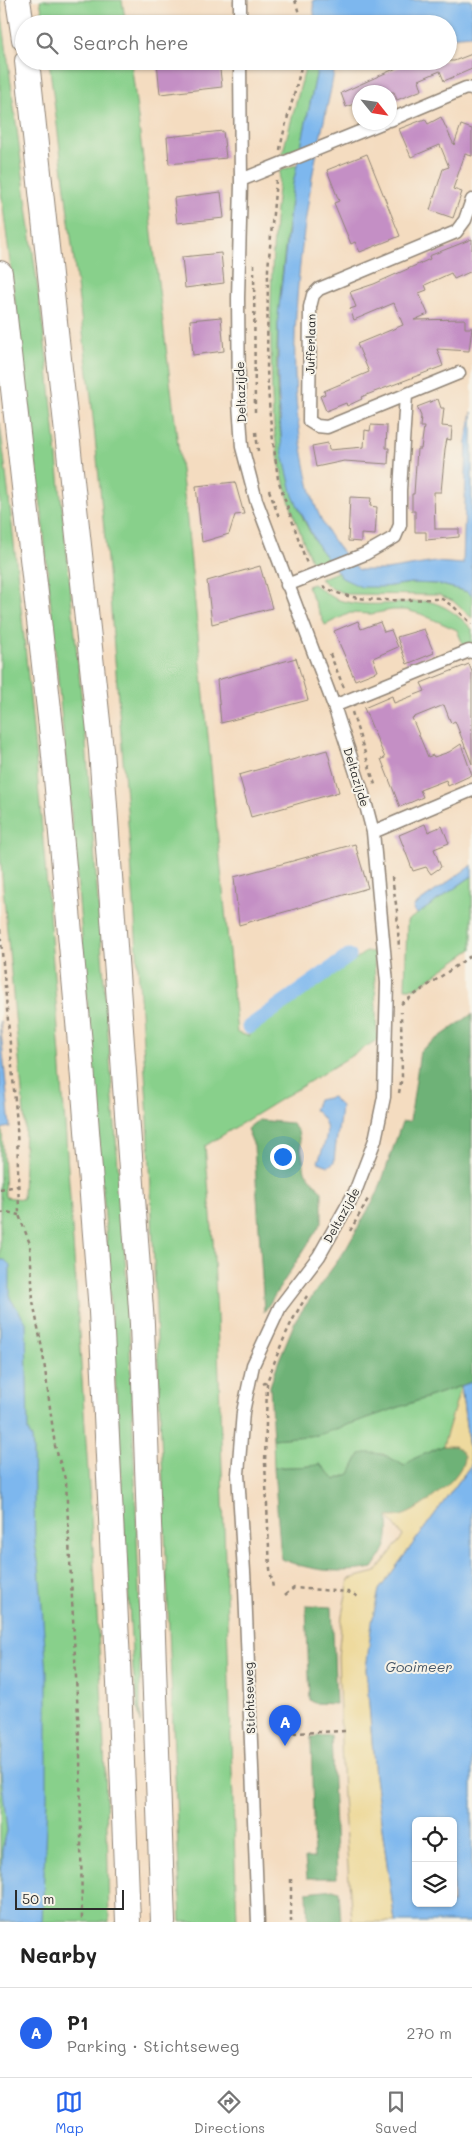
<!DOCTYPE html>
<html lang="en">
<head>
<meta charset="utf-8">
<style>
  body { margin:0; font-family:Mali,sans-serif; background:#f6f6f6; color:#222 }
  .controls { position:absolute; right:15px; bottom:15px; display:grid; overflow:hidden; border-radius:8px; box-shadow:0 1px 4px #0004 }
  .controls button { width:45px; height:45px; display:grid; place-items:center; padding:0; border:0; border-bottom:1px solid #e0e0e0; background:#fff; color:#222; font:25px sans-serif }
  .compass { position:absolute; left:352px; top:85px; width:45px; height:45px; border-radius:50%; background:#fff; box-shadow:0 1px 4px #0004; rotate:120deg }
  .scale { position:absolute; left:15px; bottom:12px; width:109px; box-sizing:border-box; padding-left:5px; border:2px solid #2b2b2b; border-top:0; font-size:14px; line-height:18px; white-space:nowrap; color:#2b2b2b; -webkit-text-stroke:4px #f7f3e8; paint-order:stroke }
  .you { position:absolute; left:282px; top:1156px; width:18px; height:18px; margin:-12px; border:4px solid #fff; border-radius:50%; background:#1a73e8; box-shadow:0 0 0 8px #1a73e833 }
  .badge { display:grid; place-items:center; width:32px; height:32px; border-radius:50%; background:#2563eb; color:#fff; font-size:16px; font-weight:700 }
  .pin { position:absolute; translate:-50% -41px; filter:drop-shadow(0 1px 2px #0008) }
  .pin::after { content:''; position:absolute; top:26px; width:18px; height:15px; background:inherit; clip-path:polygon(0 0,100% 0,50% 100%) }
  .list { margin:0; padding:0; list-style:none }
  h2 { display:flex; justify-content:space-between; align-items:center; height:65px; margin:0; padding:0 20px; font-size:21px }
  h2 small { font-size:16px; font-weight:400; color:#767676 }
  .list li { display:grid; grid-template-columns:32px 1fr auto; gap:15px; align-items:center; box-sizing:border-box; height:90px; padding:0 20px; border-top:1px solid #e0e0e0 }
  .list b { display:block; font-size:19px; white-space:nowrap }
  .list p { margin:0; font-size:16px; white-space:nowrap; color:#767676 }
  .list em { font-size:16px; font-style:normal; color:#767676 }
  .icon { flex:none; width:28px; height:28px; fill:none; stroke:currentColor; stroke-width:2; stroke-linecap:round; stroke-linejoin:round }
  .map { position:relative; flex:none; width:472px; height:1922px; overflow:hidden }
  .search { position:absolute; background:#fff; box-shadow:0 1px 4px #0004; left:15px; right:15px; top:15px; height:55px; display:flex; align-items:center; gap:12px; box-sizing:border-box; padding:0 18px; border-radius:28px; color:#767676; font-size:19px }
  .sheet { height:155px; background:#fff }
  nav { display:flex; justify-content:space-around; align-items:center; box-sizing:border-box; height:70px; border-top:1px solid #e0e0e0; background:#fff; font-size:14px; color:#767676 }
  nav a { display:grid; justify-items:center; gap:2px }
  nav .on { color:#2563eb }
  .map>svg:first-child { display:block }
  .green { fill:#88d08b; stroke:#5a7e5b }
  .forest { fill:#6eb277; stroke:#4c6e51 }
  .sand { fill:#eeda9e; stroke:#8c8264 }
  .water { fill:#7db7ee; stroke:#54718c; fill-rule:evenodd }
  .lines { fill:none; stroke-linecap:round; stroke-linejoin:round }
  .canal { stroke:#7db7ee; stroke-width:15 }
  .building { fill:#c48fc5 }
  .street-casing { stroke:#908476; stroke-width:15 }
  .highway-casing { stroke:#908476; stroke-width:26 }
  .path { stroke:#908476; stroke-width:2.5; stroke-dasharray:4 4; stroke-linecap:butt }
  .street { stroke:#fff; stroke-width:12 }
  .highway { stroke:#fff; stroke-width:24 }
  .labels { text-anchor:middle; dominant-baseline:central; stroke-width:4; stroke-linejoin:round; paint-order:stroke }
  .street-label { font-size:12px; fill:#2b2b2b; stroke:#f7f3e8 }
  .water-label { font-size:14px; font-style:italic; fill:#456; stroke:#f7f3e8 }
</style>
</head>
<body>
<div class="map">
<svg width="472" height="1922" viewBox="0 0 472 1922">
  <rect width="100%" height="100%" fill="#f7f3e8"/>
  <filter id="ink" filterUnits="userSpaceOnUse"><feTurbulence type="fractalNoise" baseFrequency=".02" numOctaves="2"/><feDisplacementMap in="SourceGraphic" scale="10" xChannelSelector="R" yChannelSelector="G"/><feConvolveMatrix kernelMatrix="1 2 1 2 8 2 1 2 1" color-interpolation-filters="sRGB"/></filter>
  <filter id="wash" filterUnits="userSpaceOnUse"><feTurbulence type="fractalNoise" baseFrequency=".0096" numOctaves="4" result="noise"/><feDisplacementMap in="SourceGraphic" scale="20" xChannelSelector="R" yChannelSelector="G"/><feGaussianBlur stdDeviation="1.12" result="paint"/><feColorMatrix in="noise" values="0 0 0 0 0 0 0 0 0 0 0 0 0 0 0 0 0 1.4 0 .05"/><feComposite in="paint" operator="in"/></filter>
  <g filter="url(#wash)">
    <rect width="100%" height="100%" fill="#f4dcc0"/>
    <!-- green -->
    <path class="green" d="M 0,0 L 47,359 L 86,743 L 128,1298 L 140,1615 L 140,1723 L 133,1670 L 106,1229 L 77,877 L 42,514 L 0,183 Z
      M 40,0 L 122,0 L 126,24 L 44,24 Z
      M 49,61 L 131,61 L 186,511 L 237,1033 L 248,1036 L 367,951 L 374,953 L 377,1040 L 205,1146 L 213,1240 L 217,1317 L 237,1922 L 181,1922 L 148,1118 L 131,860 L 107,560 L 91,397 Z
      M 305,61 L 319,61 L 301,147 L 282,155 L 304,73 Z
      M 298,164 L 293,184 C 279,298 252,462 328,560 L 313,566 C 299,530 284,492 278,454 C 271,419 272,384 271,348 C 270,289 273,230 280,171 Z
      M 0,423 C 38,731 60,1039 80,1349 C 92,1540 107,1730 109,1922 L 0,1922 L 0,1129 L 2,1128 L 5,1197 L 23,1199 L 25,1124 L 0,854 Z
      M 337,572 L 342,578 L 384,587 L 411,583 L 438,584 L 468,592 L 472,596 L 472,618 L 453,601 L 439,595 L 347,594 L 333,589 L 320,579 Z
      M 313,584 C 321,589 328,595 336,599 C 364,609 398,602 427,601 C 446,605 459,616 472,629 L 472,645 L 464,647 L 457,630 L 421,614 L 406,610 L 392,610 L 371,614 L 350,613 L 325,625 L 307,586 Z
      M 472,876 L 472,949 L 416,988 L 405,988 L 407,921 Z
      M 461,1386 L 443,1446 L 413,1459 L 405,1466 L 383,1454 L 360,1454 L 350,1474 L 335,1480 L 320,1464 C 307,1468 290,1466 274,1468 L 273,1439 L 318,1435 Z"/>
    <!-- forest -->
    <path class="forest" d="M 472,1014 L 472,1382 L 318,1435 L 273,1439 L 270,1386 L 279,1360 L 296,1319 L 346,1249 L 378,1192 L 402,1122 L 410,1121 L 420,1051 Z
      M 258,1120 L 291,1123 L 298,1131 L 305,1171 L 322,1192 L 322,1222 L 264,1312 L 254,1146 L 247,1129 Z
      M 443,1446 L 454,1446 C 459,1449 463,1452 464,1457 C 465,1476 420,1510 404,1515 C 399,1517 393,1517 388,1517 C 389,1544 388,1546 373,1568 C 341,1574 311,1571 281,1559 L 274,1468 C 290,1466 307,1468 320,1464 L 335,1480 L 350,1474 L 360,1454 C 378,1450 390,1457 404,1466 L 413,1459 Z
      M 306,1606 L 332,1607 L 336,1704 L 314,1703 L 310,1700 Z
      M 331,1735 L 337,1878 L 307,1878 L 305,1858 L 314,1858 L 311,1737 Z
      M 333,1889 L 339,1891 L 341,1922 L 308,1922 L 307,1892 Z"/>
    <!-- sand -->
    <path class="sand" d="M 461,1386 L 471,1465 L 379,1590 L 366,1669 L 375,1777 L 395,1922 L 352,1922 L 343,1797 L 338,1657 L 342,1615 L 349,1579 L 376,1572 L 403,1536 L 388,1517 C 393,1517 399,1517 404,1515 C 420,1510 465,1476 464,1457 C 463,1452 458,1449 454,1446 L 443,1446 Z"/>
    <!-- water -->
    <path class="water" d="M 313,0 L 472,0 L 472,35 L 448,37 L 448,24 L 315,24 Z
      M 319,61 L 336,61 C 330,99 320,135 313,172 C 298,261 286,365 303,454 C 307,475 311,499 321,519 C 330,539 344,555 359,570 L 386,570 L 435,562 L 463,564 L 467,438 L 472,412 L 472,596 L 468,592 L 438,584 L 411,583 L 384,587 L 361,587 L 342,578 L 318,547 L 293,496 L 282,450 L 278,385 L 278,316 L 293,184 Z
      M 472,865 L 472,876 L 418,914 L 413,910 L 414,906 Z
      M 0,1021 L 10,1127 L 0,1129 Z
      M 332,1097 L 341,1106 C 340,1125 335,1143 334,1162 L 329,1166 L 318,1162 C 325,1141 335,1125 314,1110 L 318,1100 Z
      M 0,1260 L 5,1260 L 10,1265 L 10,1298 L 26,1322 L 28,1431 L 32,1439 L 33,1452 L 35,1543 L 39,1567 L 47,1673 L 47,1798 L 42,1922 L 0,1922 L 2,1849 L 7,1831 L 1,1772 L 3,1702 L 0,1682 Z
      M 472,1382 L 472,1922 L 395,1922 L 375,1777 L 366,1669 L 372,1622 L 379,1590 L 471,1465 L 461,1386 ZM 416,1821 L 453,1821 L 453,1903 L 416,1903 Z"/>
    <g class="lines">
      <!-- canal -->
      <path class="canal" d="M 249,1027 L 349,956"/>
    </g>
    <g id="blocks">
      <!-- building -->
      <path class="building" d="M 472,54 L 472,69 L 444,81 L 440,71 L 419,80 L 422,90 L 397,100 L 394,92 L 360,92 L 360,102 L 346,107 L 341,93 L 412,61 L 454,61 Z
        M 157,61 L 219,61 L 222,87 L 160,94 Z
        M 441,117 L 454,145 L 461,125 L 472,129 L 472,156 L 465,154 L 453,189 L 462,192 L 453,218 L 430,210 L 443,169 L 449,167 L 440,145 L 411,157 L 399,129 L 425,119 L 428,124 Z
        M 223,131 L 226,158 L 169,164 L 167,137 Z
        M 367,154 L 400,236 L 360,252 L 355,242 L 351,244 L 334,203 L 339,201 L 327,170 Z
        M 221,192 L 224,218 L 177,223 L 174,198 Z
        M 472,239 L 472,271 L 454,279 L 451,273 L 425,285 L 427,290 L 419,293 L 428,314 L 414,320 L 465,319 L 465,328 L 472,328 L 469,351 L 437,349 L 443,366 L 361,397 L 362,399 L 347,406 L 346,403 L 326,411 L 320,396 L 325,394 L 324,391 L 369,372 L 357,344 L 403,325 L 394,303 L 354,320 L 350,309 L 356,307 L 350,292 L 374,284 L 430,259 L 429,256 Z
        M 221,253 L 224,283 L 185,288 L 182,257 Z
        M 221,317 L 224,351 L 193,355 L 190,320 Z
        M 438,399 L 441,408 L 444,408 L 442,426 L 452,427 L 451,440 L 447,439 L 445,449 L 441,492 L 434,492 L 435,529 L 459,529 L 459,537 L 426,540 L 426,532 L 415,532 L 415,511 L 412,511 L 412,494 L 414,494 L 417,449 L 421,449 L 424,427 L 420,427 L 421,416 L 417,407 Z
        M 371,425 L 387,426 L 386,448 L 389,448 L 388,464 L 344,461 L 316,467 L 312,446 L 328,443 L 329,450 L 364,447 L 365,430 L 370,431 Z
        M 235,482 L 244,514 L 235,515 L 229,534 L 202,542 L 196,486 Z
        M 350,497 L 371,498 L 370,506 L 377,507 L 375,535 L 361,534 L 361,542 L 348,541 Z
        M 260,566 L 272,608 L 212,624 L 207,581 Z
        M 358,621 L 361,629 L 380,622 L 384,632 L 391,630 L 398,647 L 373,658 L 378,671 L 355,680 L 334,631 Z
        M 424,629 L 434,653 L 407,664 L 397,637 Z
        M 296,658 L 308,700 L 221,723 L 217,680 Z
        M 469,664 L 472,672 L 472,764 L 455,721 L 451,723 L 444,705 L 412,718 L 428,757 L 433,755 L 434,757 L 449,752 L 461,744 L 472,775 L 448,786 L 446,780 L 420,790 L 423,797 L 400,807 L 381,759 L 385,758 L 364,708 L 392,696 L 394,703 L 425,691 L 421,683 Z
        M 327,750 L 339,792 L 251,817 L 239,775 Z
        M 425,824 L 428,832 L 442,826 L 449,843 L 434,849 L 441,867 L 431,874 L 426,867 L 413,871 L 399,835 Z
        M 355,844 L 368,888 L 239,925 L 234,877 Z"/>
    </g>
  </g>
  <g filter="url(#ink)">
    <use href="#blocks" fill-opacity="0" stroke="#908476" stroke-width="1"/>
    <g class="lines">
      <!-- street casing -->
      <g class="street-casing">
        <path id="street" d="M 240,0 L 240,24
          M 240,61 L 241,184 L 238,298 L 239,403 L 242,447 L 256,500 L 334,706 L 363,794 L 373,832 L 387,983 L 384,1097 L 375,1140 L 355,1192 L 319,1256 L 280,1307 L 253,1365 L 243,1412 L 238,1474 L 245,1588 L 258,1922
          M 390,120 L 466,88 L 472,89
          M 241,180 L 384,122
          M 459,373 L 327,427 L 317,426 L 309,421 L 310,307 L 313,295 L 319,289 L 456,232 L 465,220 L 472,200
          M 287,585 L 365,554 L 395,537 L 400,525 L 400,490 L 406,395
          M 334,706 L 469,651 L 472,652
          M 373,832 L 472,790"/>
      </g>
      <!-- highway casing -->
      <g class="highway-casing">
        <path id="highway" d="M 18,0 L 24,39
          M 27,61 L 101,750 L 142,1324 L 163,1922
          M 0,273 L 53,745 L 82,1066 L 101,1312 L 119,1683 L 128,1922"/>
      </g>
      <!-- path -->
      <path class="path" d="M 295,0 L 302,24
        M 280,150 C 285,120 297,91 302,61
        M 276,180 L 268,269 L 267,370 L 270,417 L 278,479 L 307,564
        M 254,264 L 255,414
        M 256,432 L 258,451
        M 269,490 L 280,520
        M 323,586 C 356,606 404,599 442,599 L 454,607 L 472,624
        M 330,654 L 344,688
        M 352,712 L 376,788
        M 392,877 L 397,911 L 399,949
        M 0,929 L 17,1124 L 19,1215 L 30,1244 L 33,1301 L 43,1354 L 55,1446 L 66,1482 L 80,1755 L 82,1922
        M 401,1004 L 472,955
        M 399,1093 L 402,1077 L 401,1012
        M 0,1189 L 18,1186
        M 0,1213 L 7,1212 L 19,1215
        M 350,1231 L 368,1199
        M 267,1383 L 265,1463 L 270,1569 L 273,1588
        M 263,1384 L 267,1382 C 278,1352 289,1322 307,1296
        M 285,1595 L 294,1588 L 348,1592 L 361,1598
        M 293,1733 L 345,1731
        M 291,1879 L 291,1922"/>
      <!-- street -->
      <use href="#street" class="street"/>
      <!-- highway -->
      <use href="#highway" class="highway"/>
    </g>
  </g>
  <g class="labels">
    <!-- street labels -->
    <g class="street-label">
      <text transform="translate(310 344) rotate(-89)">Jufferlaan</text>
      <text transform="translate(240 392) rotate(-92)">Deltazijde</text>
      <text transform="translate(357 777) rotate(73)">Deltazijde</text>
      <text transform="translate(341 1215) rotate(-61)">Deltazijde</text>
      <text transform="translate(249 1698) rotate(-92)">Stichtseweg</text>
    </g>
    <!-- water labels -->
    <g class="water-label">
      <text x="419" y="1666">Gooimeer</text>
    </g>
  </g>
</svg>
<div class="controls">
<button><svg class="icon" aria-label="locate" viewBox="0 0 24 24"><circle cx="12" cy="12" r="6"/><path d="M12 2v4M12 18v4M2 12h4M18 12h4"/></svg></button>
<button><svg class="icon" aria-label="layers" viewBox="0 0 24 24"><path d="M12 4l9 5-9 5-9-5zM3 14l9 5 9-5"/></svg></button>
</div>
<svg class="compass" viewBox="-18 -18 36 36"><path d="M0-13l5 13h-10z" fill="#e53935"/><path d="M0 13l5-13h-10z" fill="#767676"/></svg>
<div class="scale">50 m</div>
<div class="you"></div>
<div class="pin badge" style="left:285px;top:1746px">A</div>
<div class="search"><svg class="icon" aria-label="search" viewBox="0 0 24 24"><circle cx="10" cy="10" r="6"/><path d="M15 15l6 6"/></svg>Search here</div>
</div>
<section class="sheet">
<h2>Nearby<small></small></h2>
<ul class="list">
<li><span class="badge">A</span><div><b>P1</b><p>Parking · Stichtseweg</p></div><em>270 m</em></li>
</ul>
</section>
<nav>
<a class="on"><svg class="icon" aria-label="map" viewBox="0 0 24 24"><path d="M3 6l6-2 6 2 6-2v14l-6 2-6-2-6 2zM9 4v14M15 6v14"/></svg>Map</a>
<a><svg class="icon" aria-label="directions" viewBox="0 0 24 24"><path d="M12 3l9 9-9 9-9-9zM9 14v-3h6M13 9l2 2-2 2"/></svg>Directions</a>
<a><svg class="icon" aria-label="saved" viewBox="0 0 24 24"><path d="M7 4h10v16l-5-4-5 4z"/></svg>Saved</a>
</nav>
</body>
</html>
